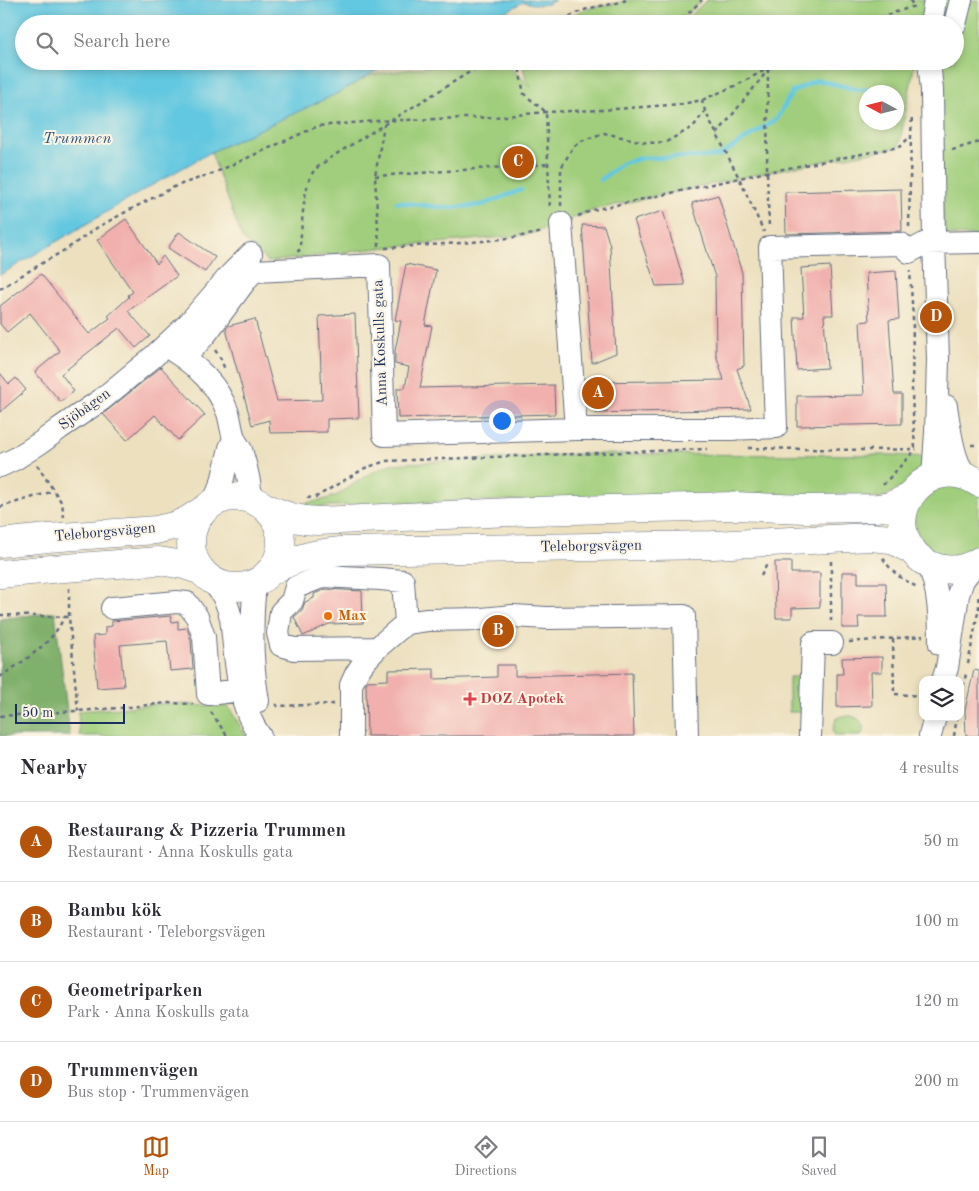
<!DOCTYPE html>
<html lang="en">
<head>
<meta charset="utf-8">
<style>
  body { margin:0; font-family:"Old Standard TT",serif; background:#f2f2f3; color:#2b2b33 }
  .controls { position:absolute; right:15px; bottom:15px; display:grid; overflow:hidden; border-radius:10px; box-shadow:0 2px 8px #0003 }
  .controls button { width:45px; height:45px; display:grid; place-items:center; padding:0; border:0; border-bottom:1px solid #e1e1e2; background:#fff; color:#2b2b33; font:25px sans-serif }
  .compass { position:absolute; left:859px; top:85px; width:45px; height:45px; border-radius:50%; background:#fff; box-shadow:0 2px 8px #0003; rotate:277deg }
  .scale { position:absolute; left:15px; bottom:12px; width:110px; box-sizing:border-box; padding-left:5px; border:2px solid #1b2f5e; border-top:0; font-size:14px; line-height:18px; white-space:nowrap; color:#1b2f5e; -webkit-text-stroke:4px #fcf5e5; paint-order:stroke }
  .you { position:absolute; left:501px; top:420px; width:18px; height:18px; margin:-12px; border:4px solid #fff; border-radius:50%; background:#1a73e8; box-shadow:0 0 0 8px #1a73e833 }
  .badge { display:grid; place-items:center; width:32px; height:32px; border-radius:50%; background:#b45309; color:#fff; font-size:16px; font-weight:700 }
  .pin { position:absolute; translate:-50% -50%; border:2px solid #fff; box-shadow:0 1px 5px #0006 }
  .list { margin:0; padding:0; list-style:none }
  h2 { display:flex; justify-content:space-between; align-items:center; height:65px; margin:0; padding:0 20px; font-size:21px }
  h2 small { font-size:16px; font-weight:400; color:#7c7c81 }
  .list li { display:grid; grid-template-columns:32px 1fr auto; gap:15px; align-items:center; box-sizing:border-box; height:80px; padding:0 20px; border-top:1px solid #e1e1e2 }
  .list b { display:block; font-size:19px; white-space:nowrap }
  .list p { margin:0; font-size:16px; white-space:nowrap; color:#7c7c81 }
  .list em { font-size:16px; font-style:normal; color:#7c7c81 }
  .icon { flex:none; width:28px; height:28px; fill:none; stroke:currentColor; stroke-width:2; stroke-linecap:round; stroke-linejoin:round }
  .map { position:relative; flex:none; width:979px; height:736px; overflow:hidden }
  .search { position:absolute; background:#fff; box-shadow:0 2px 8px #0003; left:15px; right:15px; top:15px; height:55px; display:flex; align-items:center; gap:12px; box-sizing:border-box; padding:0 18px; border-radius:28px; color:#7c7c81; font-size:19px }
  .sheet { height:385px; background:#fff }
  nav { display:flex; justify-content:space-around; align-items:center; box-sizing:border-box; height:70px; border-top:1px solid #e1e1e2; background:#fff; font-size:14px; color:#7c7c81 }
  nav a { display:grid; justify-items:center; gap:2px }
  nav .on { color:#b45309 }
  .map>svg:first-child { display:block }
  .green { fill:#a0ce7c; stroke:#5e7e6d; fill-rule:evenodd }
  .forest { fill:#80b16c; stroke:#4e7065 }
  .water { fill:#62c7e0; stroke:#3e7b9f }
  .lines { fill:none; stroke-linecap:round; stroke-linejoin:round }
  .stream { stroke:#62c7e0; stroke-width:4.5 }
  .building { fill:#f1b0ad }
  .minor-casing { stroke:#646d80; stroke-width:24 }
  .major-casing { stroke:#646d80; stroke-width:29 }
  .path { stroke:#646d80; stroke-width:2.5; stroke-dasharray:4 4; stroke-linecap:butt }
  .minor { stroke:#fff; stroke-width:22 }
  .major { stroke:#fff; stroke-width:28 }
  .food-dot { fill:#e8710a; stroke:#fcf5e5; stroke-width:2 }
  .health-dot { fill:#e0444e; stroke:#fcf5e5; stroke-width:2 }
  .labels { text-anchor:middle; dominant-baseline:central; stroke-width:4; stroke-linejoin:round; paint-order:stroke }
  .street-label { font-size:15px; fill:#1b2f5e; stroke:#fcf5e5 }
  .food-label { font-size:15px; font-weight:bold; fill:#c56008; stroke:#fcf5e5; text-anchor:start }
  .health-label { font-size:15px; font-weight:bold; fill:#be3a42; stroke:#fcf5e5; text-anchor:start }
  .water-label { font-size:16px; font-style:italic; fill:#2d557e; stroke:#fcf5e5 }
</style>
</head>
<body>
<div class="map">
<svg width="979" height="736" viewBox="0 0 979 736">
  <rect width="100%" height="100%" fill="#fcf5e5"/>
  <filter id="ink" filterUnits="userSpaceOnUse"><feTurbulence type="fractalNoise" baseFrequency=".02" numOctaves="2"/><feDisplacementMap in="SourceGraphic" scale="10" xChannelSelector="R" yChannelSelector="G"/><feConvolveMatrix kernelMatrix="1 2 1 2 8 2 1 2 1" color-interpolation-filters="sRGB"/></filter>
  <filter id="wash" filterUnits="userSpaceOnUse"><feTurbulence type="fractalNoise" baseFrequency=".0096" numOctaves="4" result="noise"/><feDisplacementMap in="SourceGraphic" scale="20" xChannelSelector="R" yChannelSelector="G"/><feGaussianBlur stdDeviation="1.12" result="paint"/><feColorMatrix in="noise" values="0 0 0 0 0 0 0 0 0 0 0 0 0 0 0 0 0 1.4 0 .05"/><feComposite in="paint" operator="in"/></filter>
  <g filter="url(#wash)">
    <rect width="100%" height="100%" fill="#ece0bf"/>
    <!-- green -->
    <path class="green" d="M 626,0 L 702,0 L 677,24 L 555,24 C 568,17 581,10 595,7 C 606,5 616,4 626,0 Z
      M 707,0 L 979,0 L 979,236 L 945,235 L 927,61 L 955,61 L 955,24 L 681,24 Z
      M 471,61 L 504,61 L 531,87 L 526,79 L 523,66 L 581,61 L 915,61 L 899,147 L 767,172 L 593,210 L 561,223 L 527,235 L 379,248 L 268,262 L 242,238 L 211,152 L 338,93 L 370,75 ZM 866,92 L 896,92 L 896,122 L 866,122 Z
      M 579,454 L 894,455 L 926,457 L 918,478 L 882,498 L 457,501 L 307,507 L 306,503 L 323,500 L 338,495 L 364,477 L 390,464 Z
      M 940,483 L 979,493 L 979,550 L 953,562 L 919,546 L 913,509 Z
      M 789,677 L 802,677 L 803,712 L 789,712 Z
      M 167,703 C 187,704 207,707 228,706 L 246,736 L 80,736 L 78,711 L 120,708 Z
      M 841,716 C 853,715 862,717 864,730 L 861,736 L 835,736 L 833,730 L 836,719 Z"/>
    <!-- forest -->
    <path class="forest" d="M 55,612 L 70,736 L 0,736 L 0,619 Z"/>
    <!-- water -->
    <path class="water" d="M 0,0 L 555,0 L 548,4 L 538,5 L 523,2 L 506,12 L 492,24 L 24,24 L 24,61 L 393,61 L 338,93 L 211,152 L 149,187 L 0,275 Z"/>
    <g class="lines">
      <!-- stream -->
      <path class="stream" d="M 600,180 L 623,163 L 642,158 L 700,157 L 719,156 L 777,119 L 792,92 L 817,80 L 859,90 L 884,89
        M 397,202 L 447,208 L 482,205 L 521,190"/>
    </g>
    <g id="blocks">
      <!-- building -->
      <path class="building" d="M 901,189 L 902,231 L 786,234 L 785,192 Z
        M 718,195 L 742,273 L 744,366 L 737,369 L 751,409 L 595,413 L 588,382 L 724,380 L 716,354 L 715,277 L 692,203 Z
        M 663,211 L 685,285 L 656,286 L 634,220 Z
        M 126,219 L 157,264 L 163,256 L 177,276 L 128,311 L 150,336 L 136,348 L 119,328 L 61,374 L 74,391 L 61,402 L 35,372 L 60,351 L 30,313 L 7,332 L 0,324 L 0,306 L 41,274 L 89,334 L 110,318 L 108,316 L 129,297 L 128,295 L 133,292 L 97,240 Z
        M 582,225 L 604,226 L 610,246 L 616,353 L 592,363 Z
        M 179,232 L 215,257 L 205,272 L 168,248 Z
        M 406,264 L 436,270 L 425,325 L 432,326 L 420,388 L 554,385 L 555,414 L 398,418 L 397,388 L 405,388 L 409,367 L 395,364 L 395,351 L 401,321 L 395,320 Z
        M 830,266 L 833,315 L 824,315 L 827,368 L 797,370 L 794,317 L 804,317 L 801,268 Z
        M 896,271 L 899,319 L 889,320 L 894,394 L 902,394 L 902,424 L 797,426 L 797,396 L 864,395 L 860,322 L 869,321 L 866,273 Z
        M 355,314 L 359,418 L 327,419 L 327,432 L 270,433 L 269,420 L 252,425 L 226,329 L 228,326 L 255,319 L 277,401 L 322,400 L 319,316 Z
        M 161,367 L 205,415 L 178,440 L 155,415 L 127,440 L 103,414 Z
        M 0,373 L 9,384 L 16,378 L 26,390 L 0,412 Z
        M 775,562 L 791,562 L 791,573 L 820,573 L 820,607 L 792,608 L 792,618 L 776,618 Z
        M 842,572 L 858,572 L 858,583 L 886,583 L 887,617 L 858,617 L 859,628 L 842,628 Z
        M 326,589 L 362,591 L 363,623 L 329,624 L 303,636 L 294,617 L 302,610 L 305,602 L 314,598 L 314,594 Z
        M 171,616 L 172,622 L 178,621 L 178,629 L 187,628 L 191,640 L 193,669 L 170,671 L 167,641 L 120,645 L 124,686 L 97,688 L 93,636 L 105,635 L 105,627 L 112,626 L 112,621 Z
        M 504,630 L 505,638 L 492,638 L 492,631 Z
        M 882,657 L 882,672 L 871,672 L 872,706 L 837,707 L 837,674 L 843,674 L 842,658 Z
        M 497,665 L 515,665 L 515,676 L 632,673 L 634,736 L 367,736 L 366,684 L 367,681 L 388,680 L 388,670 L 434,669 L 434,679 L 497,677 Z
        M 974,670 L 979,671 L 979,736 L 966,736 L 965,710 Z"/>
    </g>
  </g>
  <g filter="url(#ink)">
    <use href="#blocks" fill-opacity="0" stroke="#646d80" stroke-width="1"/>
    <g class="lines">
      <!-- minor casing -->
      <g class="minor-casing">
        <path id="minor" d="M 931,24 L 935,0
          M 955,24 L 961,0
          M 929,61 L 932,90 L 934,242 L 938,359 L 936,432 L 933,477
          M 561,223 L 576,429
          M 172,350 C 197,366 218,385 228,413 C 231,422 231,432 235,440 C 236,443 239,446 241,450 C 245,463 252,486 250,499
          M 184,358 L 205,335 L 249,276 L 255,271 L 379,265 L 384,435 L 576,429 L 731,429 L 776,427 L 770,247 L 901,244 L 909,252 L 926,243 L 979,242
          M 946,406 C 949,424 952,454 961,468 C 963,472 967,474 969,477
          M 0,466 L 15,459 L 43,441 L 60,428 L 101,400 L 153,357 L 188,324 L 231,274 L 251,254
          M 212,504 L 221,486 L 230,448 L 234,439
          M 928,564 C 939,589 940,617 940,644
          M 207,575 C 221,591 226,598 231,618 C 236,658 236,702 260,736
          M 255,583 C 251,622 251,661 258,701
          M 112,608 L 177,602 L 187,603 L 197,617 L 204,637 L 208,694 L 241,690 L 256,687
          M 377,648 L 294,649 L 281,645 L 278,633 L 281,612 L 292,601 L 296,587 L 324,576 L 380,579 L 403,581 L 406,623
          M 943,680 L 947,668 L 958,595 L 963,580 L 975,564
          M 351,736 L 351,685 L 356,674 L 364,662 L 377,648 L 406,623 L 427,620 L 482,619 L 513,616 L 547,618 L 684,616 L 687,736
          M 810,736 L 813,643 L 832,643
          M 930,736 L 935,717"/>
      </g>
      <!-- major casing -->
      <g class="major-casing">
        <path id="major" d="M 979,483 C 966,474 950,471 935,476 C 925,480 917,486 911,495 C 881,540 934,590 979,561
          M191 542a45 45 0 1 1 90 0a45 45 0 1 1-90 0Z
          M 265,507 C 283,515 299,521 319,521 L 532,511 L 734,506 L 805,509 L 877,508 L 890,506 L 909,498
          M 0,543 L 48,538 L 156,530 L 177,525 L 188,520 L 205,509
          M 269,572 C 295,558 312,554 341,551 L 713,545 L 870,537 L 891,539 L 913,551
          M 0,574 L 51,569 L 159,561 L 184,565 L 202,571"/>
      </g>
      <!-- path -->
      <path class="path" d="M 911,0 L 912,7
        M 555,24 C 568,17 581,10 595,7 C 606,5 616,4 626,0
        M 677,24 L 702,0
        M 865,24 L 887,15 L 915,6
        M 520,61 L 520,74 L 524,94 L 546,112 L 550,209
        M 768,69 L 767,172 L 769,228
        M 702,100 L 705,111 L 739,178 L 764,232
        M 717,134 L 768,70
        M 952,150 L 979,142
        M 375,176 L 548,164
        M 561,206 L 561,168 L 573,147 L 581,141 L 604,133 L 648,143 L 666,142 L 693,127 L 705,111
        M 578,216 L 593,210 L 767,172 L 899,147 L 910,137
        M 909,227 L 911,136 L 912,115
        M 379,246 L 375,176 L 384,125
        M 385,248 C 438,244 492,243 543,232
        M 297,251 L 299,251 L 300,245 C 302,228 303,183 314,171 C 319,165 327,161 333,156 L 473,70 C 492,63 505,62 525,61
        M 0,289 L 24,274 L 68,248 L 98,227 L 135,207 L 176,186 L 214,173 L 318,126 L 376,121 L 495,117 L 546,112 L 602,110 L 682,104 L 702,100 L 737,85 L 782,61
        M 215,350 L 221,359 L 225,370
        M 971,445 L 979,445
        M 748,448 L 865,450 L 915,449 L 912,395 L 913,319 L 910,270
        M 37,465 L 62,503 L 64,517
        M 883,485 L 916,449
        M 307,498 L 316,497 L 365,468 L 386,461 L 707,449
        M 0,507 L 54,491
        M 883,558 C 892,573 902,579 917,587
        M 831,561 L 831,625
        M 761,576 L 768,562
        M 69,588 L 69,617 L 78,711
        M 0,615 L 69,617
        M 893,639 L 894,694 L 923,696
        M 849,642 L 923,636
        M 968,664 L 979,607 L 978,595
        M 0,677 C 24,660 52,645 64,617
        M 960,702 L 966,674
        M 275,704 L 278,706 L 334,704
        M 211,712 L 227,736
        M 0,716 L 120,708 L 167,703 L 193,704
        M 954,736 L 957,717"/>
      <!-- minor -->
      <use href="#minor" class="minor"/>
      <!-- major -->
      <use href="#major" class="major"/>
    </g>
  </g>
  <!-- markers -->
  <circle class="food-dot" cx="328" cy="616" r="5"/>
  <path class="health-dot" d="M467.5 691.5h5v5h5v5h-5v5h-5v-5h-5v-5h5z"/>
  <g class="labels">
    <!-- street labels -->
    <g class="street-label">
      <text transform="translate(381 343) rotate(-92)">Anna Koskulls gata</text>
      <text transform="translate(85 410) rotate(-36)">Sjöbågen</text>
      <text transform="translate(105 533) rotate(-5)">Teleborgsvägen</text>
      <text transform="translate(591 547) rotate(-1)">Teleborgsvägen</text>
    </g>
    <!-- food labels -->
    <g class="food-label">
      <text x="338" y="616">Max</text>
    </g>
    <!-- health labels -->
    <g class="health-label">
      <text x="480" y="699">DOZ Apotek</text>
    </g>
    <!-- water labels -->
    <g class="water-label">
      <text x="77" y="139">Trummen</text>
    </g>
  </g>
</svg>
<div class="controls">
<button><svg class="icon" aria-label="layers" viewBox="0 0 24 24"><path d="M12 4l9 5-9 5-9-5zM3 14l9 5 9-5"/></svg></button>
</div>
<svg class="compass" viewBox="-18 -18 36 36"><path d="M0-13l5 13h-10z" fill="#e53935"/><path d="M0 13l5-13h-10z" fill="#7c7c81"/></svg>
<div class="scale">50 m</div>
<div class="you"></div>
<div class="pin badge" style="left:598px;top:393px">A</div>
<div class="pin badge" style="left:498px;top:631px">B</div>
<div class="pin badge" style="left:518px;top:162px">C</div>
<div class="pin badge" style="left:936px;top:317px">D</div>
<div class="search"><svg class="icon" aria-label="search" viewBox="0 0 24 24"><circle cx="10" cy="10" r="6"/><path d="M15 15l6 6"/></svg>Search here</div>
</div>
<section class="sheet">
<h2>Nearby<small>4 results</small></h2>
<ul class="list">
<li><span class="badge">A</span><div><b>Restaurang &amp; Pizzeria Trummen</b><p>Restaurant · Anna Koskulls gata</p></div><em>50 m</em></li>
<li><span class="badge">B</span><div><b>Bambu kök</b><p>Restaurant · Teleborgsvägen</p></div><em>100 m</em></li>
<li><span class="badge">C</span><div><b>Geometriparken</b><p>Park · Anna Koskulls gata</p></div><em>120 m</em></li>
<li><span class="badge">D</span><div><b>Trummenvägen</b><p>Bus stop · Trummenvägen</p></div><em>200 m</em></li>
</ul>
</section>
<nav>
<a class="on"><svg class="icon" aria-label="map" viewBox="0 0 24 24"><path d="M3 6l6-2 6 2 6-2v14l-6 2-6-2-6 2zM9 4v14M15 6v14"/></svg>Map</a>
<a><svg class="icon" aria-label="directions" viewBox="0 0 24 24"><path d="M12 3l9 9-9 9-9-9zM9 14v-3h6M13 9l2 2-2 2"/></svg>Directions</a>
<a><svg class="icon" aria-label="saved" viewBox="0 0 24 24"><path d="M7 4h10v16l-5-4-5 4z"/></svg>Saved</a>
</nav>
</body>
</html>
